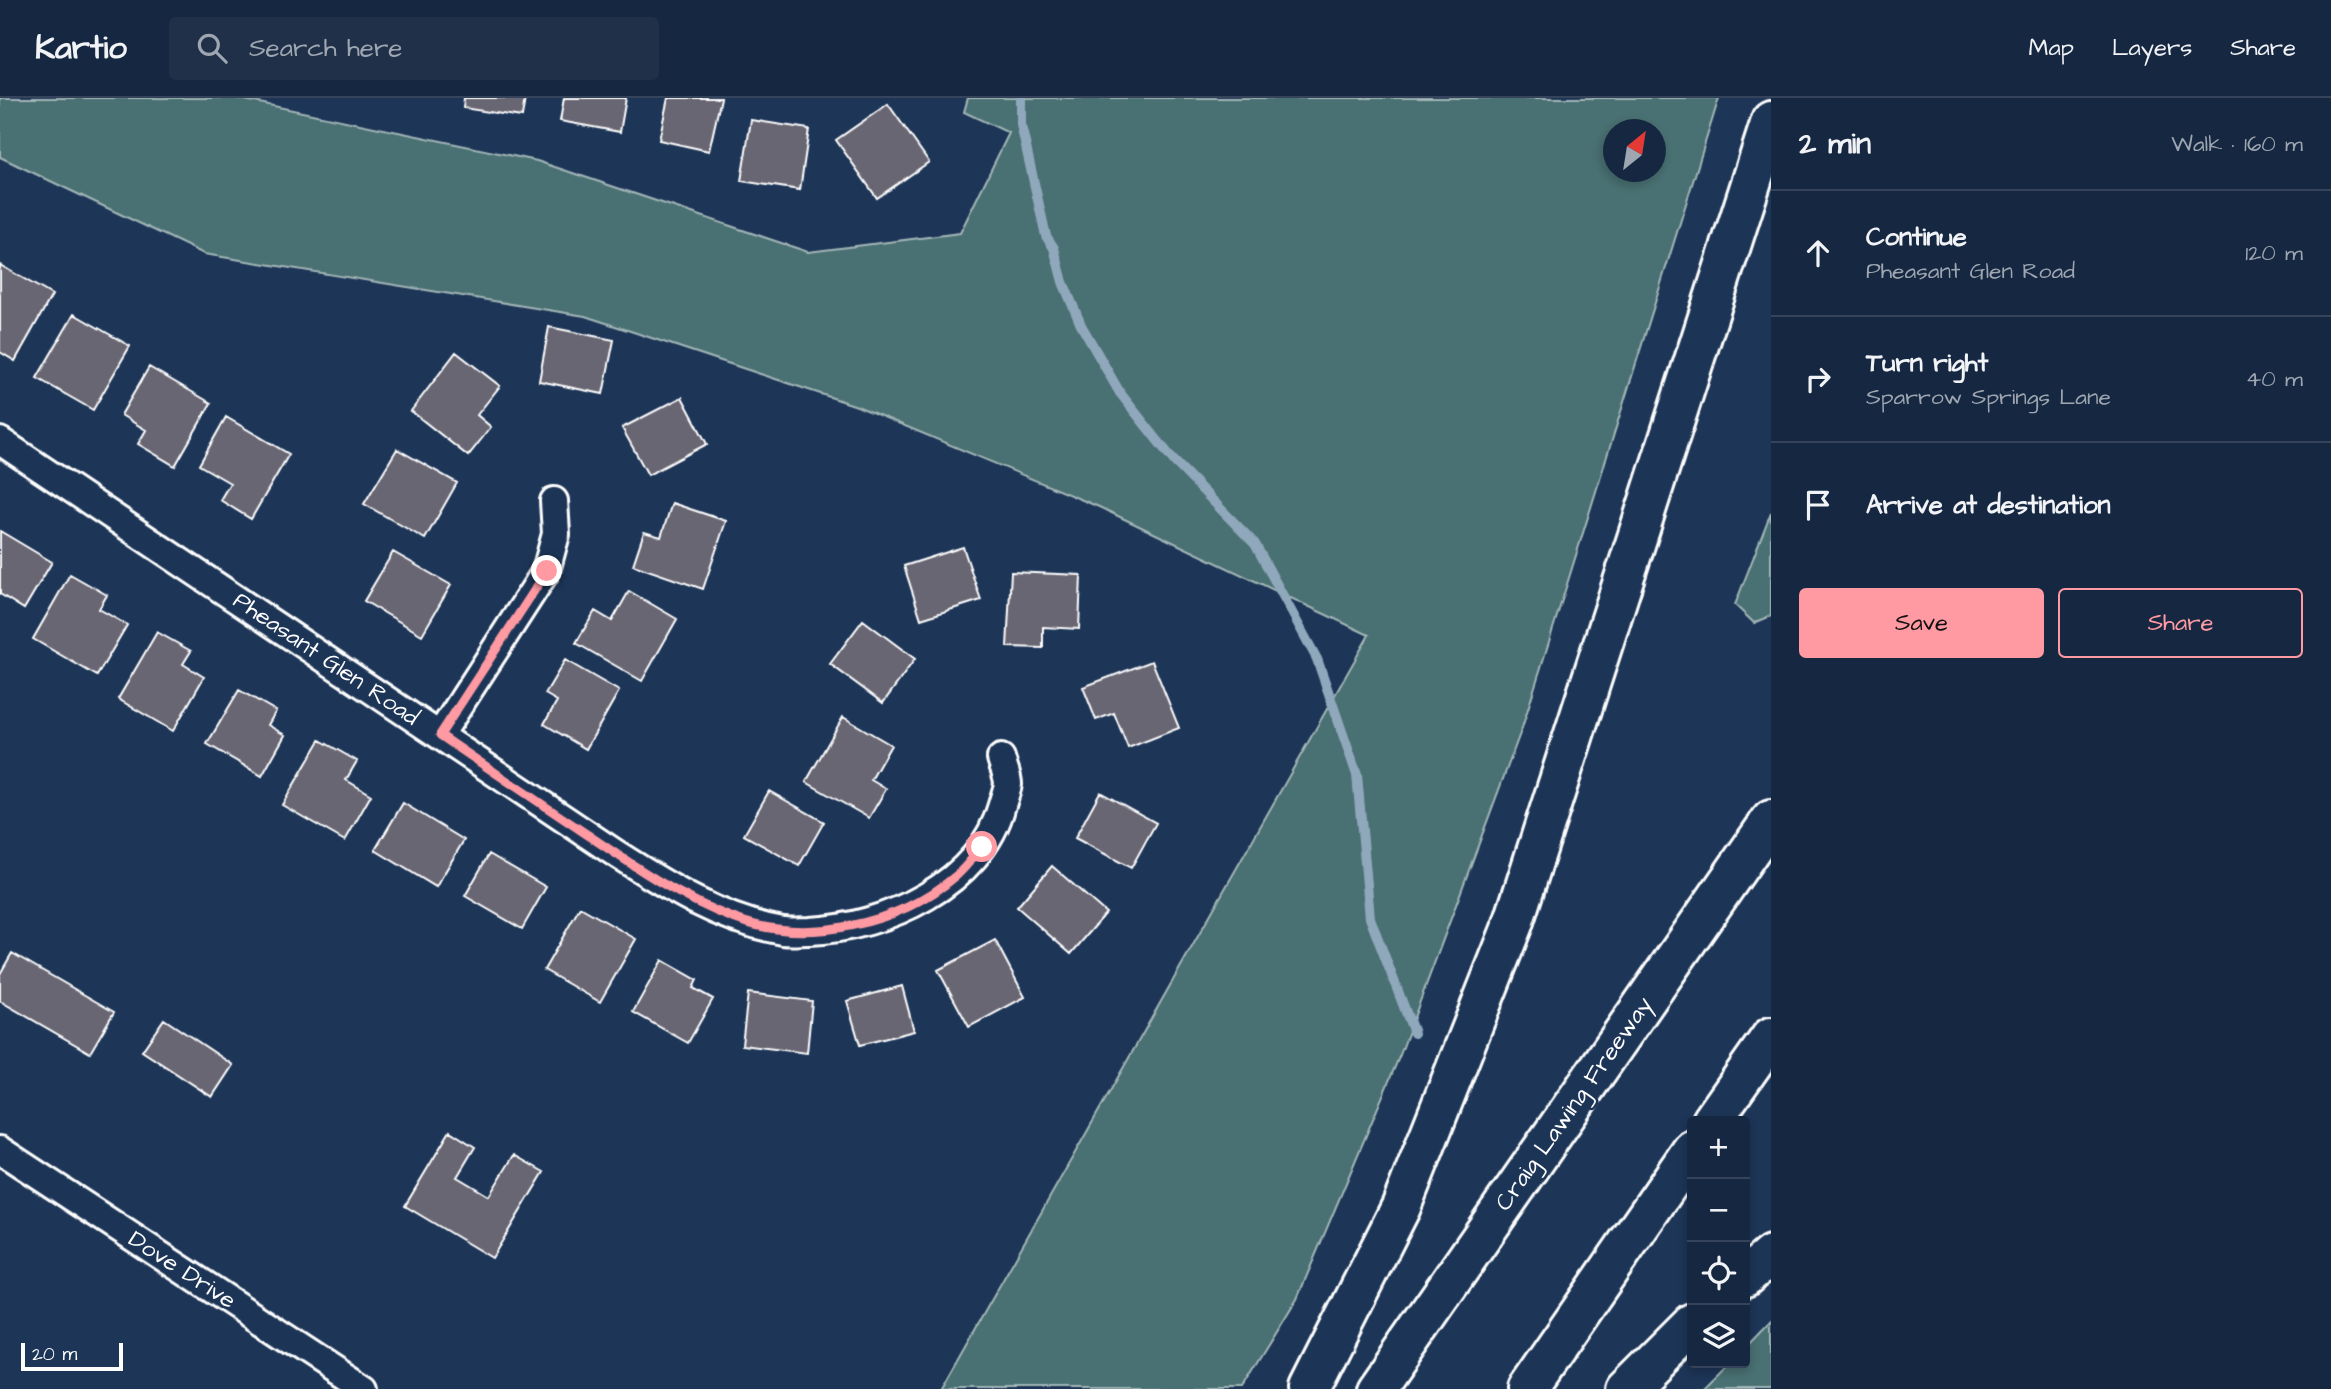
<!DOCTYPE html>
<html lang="en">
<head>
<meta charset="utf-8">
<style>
  body { margin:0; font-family:"Architects Daughter",sans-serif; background:#1f3048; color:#f1f3f6 }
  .controls { position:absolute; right:21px; bottom:21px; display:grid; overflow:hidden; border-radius:7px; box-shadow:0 4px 10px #0003 }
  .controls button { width:63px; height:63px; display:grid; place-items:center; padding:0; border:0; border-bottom:2px solid #35445a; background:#162841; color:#f1f3f6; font:35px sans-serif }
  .compass { position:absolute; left:1603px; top:21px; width:63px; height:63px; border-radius:50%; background:#162841; box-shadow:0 4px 10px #0003; rotate:30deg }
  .scale { position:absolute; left:21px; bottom:18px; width:102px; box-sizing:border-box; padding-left:7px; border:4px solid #fff; border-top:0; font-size:19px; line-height:24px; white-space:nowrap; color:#fff; -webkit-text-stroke:5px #1d3557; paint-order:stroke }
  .stop { position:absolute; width:21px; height:21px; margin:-16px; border:5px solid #ff9aa2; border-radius:50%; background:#fff }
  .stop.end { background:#ff9aa2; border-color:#fff; box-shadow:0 2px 7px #0008 }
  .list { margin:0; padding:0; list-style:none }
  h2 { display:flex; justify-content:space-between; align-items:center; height:91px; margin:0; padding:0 28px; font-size:30px }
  h2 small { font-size:23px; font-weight:400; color:#9ea6b1 }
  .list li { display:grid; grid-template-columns:46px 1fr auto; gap:21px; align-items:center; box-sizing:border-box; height:126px; padding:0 28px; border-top:2px solid #35445a }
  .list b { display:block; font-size:26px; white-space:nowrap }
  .list p { margin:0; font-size:23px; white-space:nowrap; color:#9ea6b1 }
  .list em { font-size:23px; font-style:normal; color:#9ea6b1 }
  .actions { display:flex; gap:14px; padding:21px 28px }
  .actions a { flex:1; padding:16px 0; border:2px solid #ff9aa2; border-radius:7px; text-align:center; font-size:24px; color:#ff9aa2 }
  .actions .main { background:#ff9aa2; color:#111 }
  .icon { flex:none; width:38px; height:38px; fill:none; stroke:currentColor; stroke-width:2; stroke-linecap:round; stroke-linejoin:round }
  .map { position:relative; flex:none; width:1771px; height:1291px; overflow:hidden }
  header { display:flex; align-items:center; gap:42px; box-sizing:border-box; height:98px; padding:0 35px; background:#162841; border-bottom:2px solid #35445a }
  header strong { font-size:33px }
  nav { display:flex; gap:38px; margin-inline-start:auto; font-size:24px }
  .search { width:490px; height:63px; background:#1f3048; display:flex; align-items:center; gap:18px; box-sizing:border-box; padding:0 24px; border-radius:7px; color:#9ea6b1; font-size:26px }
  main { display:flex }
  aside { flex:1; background:#162841 }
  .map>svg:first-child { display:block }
  .green { fill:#496f72; stroke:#a4b7b8; stroke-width:2; fill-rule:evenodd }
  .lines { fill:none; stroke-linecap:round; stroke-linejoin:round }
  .stream { stroke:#8fa8bb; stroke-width:10 }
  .building { fill:#696673; stroke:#fff; stroke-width:2 }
  .street-casing { stroke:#fff; stroke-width:32 }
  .highway-casing { stroke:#fff; stroke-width:44 }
  .street { stroke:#1d3557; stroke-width:26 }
  .highway { stroke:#1d3557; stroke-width:38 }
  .route { stroke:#ff9aa2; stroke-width:9 }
  .labels { text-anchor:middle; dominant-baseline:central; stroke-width:5; stroke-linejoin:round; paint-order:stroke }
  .street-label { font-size:24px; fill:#fff; stroke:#1d3557 }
</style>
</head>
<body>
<header>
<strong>Kartio</strong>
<div class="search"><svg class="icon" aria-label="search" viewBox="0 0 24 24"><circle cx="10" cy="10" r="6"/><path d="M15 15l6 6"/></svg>Search here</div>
<nav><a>Map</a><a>Layers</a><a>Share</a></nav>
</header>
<main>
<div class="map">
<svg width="1771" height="1291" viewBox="0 0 1771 1291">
  <rect width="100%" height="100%" fill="#1d3557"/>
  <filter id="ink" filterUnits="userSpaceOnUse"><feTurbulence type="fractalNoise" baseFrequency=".0143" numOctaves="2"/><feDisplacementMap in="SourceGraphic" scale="14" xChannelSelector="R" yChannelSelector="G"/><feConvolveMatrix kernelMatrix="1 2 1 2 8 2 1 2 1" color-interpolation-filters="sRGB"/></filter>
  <g filter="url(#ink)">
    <!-- green -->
    <path class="green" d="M 0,0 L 235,0 L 537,63 L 808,154 L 960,135 L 1009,35 L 964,14 L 968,0 L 1719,0 L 1522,630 L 1400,957 L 1297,1201 L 1242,1291 L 941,1291 L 1369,537 L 1099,409 L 857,308 L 585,218 L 204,156 L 0,59 ZM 1614,32 L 1656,32 L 1656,74 L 1614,74 Z
      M 1771,414 L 1771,518 L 1754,525 L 1735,507 Z
      M 1771,1223 L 1771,1291 L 1704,1291 L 1730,1265 L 1745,1265 L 1745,1250 Z"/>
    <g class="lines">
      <!-- stream -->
      <path class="stream" d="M 1021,0 L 1021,27 L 1046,138 L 1054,150 L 1063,184 L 1081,227 L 1120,295 L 1174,363 L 1255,446 L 1317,561 L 1357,677 L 1370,820 L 1414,935"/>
    </g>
    <!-- building -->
    <path class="building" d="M 464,0 L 525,0 L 522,19 L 463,10 Z
      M 564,0 L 626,0 L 620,34 L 560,23 Z
      M 668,0 L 721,0 L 709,53 L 659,42 Z
      M 888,6 L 929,64 L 877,100 L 836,42 Z
      M 751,22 L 809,31 L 800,92 L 741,83 Z
      M 0,167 L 52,197 L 15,263 L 0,254 Z
      M 74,216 L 130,248 L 93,312 L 37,280 Z
      M 549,229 L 614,242 L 603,296 L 539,283 Z
      M 456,254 L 500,288 L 477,317 L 491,329 L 468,358 L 411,313 Z
      M 149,269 L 211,305 L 175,368 L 138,346 L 146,332 L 121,317 Z
      M 682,299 L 707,346 L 648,377 L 622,330 Z
      M 226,319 L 289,356 L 251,421 L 220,402 L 230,385 L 199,367 Z
      M 397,351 L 457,385 L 425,441 L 364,406 Z
      M 672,405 L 726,423 L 703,491 L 633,467 L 644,434 L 661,439 Z
      M 0,433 L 52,464 L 24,511 L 0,496 Z
      M 963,449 L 981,502 L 921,521 L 904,468 Z
      M 393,454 L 451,487 L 422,537 L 364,503 Z
      M 1011,474 L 1081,477 L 1079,531 L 1043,529 L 1043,550 L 1007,549 Z
      M 70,476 L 107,497 L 99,511 L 127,527 L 97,578 L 33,541 Z
      M 629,493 L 677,521 L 642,583 L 576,545 L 595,513 L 612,523 Z
      M 863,522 L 915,561 L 883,605 L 830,566 Z
      M 157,534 L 191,553 L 183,566 L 204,579 L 173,633 L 118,601 Z
      M 565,562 L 619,593 L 586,651 L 544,626 L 557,603 L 545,596 Z
      M 1152,563 L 1179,630 L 1128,650 L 1114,615 L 1096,622 L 1083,589 Z
      M 239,592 L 276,613 L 268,627 L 285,637 L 262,678 L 207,646 Z
      M 843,619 L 891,647 L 871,682 L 886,691 L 869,720 L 806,684 Z
      M 320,642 L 357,663 L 346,682 L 371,697 L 345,743 L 282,707 Z
      M 769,693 L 824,724 L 799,768 L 744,737 Z
      M 1100,694 L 1156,725 L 1131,770 L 1075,740 Z
      M 403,705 L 464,742 L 436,789 L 375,752 Z
      M 489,756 L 546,789 L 522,831 L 465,798 Z
      M 1052,768 L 1106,815 L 1071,856 L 1017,809 Z
      M 580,809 L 636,841 L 600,904 L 544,872 Z
      M 995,842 L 1025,899 L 969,929 L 938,872 Z
      M 12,855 L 114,914 L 90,955 L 0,903 L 0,876 Z
      M 662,862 L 697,882 L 693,890 L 713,901 L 688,945 L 633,914 Z
      M 902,888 L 914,933 L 860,947 L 847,903 Z
      M 748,895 L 812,903 L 807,955 L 742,947 Z
      M 164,921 L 233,967 L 212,999 L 142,953 Z
      M 450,1033 L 475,1049 L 457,1079 L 489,1098 L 514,1057 L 544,1074 L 492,1160 L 405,1108 Z"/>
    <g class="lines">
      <!-- street casing -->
      <g class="street-casing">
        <path id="street" d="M 0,343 L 615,755 C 668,789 720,822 783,833 C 791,834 801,833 809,833 C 885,830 981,786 1002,707 C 1004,700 1007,692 1008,686 C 1008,678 1003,668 1001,660
          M 440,637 L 546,473 L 556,436 L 554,403
          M 0,1052 L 364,1291"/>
      </g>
      <!-- highway casing -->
      <g class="highway-casing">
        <path id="highway" d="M 1712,1023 L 1771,939
          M 1745,1179 L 1771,1157
          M 1309,1291 L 1401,1109 L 1513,826 L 1771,23
          M 1376,1291 L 1771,722
          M 1527,1291 L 1692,1052
          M 1626,1291 L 1692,1225"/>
      </g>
      <!-- street -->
      <use href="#street" class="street"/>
      <!-- highway -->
      <use href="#highway" class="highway"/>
    </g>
  </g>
  <g class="lines" filter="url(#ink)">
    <!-- route -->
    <path class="route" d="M 547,473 L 440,637 C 488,670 537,703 585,735 C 632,767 680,800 733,820 C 805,848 899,827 957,777 C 966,769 974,758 982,749"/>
  </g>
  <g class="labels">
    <!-- street labels -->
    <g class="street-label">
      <text transform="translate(326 561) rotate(34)">Pheasant Glen Road</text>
      <text transform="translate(1574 1006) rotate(-55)">Craig Lawing Freeway</text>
      <text transform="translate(182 1172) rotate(33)">Dove Drive</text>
    </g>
  </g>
</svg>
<div class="controls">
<button>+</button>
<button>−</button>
<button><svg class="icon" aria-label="locate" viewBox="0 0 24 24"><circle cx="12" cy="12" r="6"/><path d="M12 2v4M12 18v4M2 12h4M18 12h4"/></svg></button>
<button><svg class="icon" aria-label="layers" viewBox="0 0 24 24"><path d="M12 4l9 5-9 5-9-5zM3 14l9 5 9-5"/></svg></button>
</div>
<svg class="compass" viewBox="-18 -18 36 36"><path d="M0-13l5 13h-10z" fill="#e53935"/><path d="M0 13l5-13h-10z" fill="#9ea6b1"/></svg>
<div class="scale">20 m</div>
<div class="stop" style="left:982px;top:749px"></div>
<div class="stop end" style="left:547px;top:473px"></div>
</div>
<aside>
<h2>2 min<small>Walk · 160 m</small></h2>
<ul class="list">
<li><svg class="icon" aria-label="ahead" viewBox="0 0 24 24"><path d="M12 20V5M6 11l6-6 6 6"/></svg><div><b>Continue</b><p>Pheasant Glen Road</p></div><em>120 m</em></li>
<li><svg class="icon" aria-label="right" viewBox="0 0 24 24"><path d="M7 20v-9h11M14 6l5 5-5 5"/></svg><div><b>Turn right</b><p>Sparrow Springs Lane</p></div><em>40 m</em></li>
<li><svg class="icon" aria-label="arrive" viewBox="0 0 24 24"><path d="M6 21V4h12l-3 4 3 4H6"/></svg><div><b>Arrive at destination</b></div></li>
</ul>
<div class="actions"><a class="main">Save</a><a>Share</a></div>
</aside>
</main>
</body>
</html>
